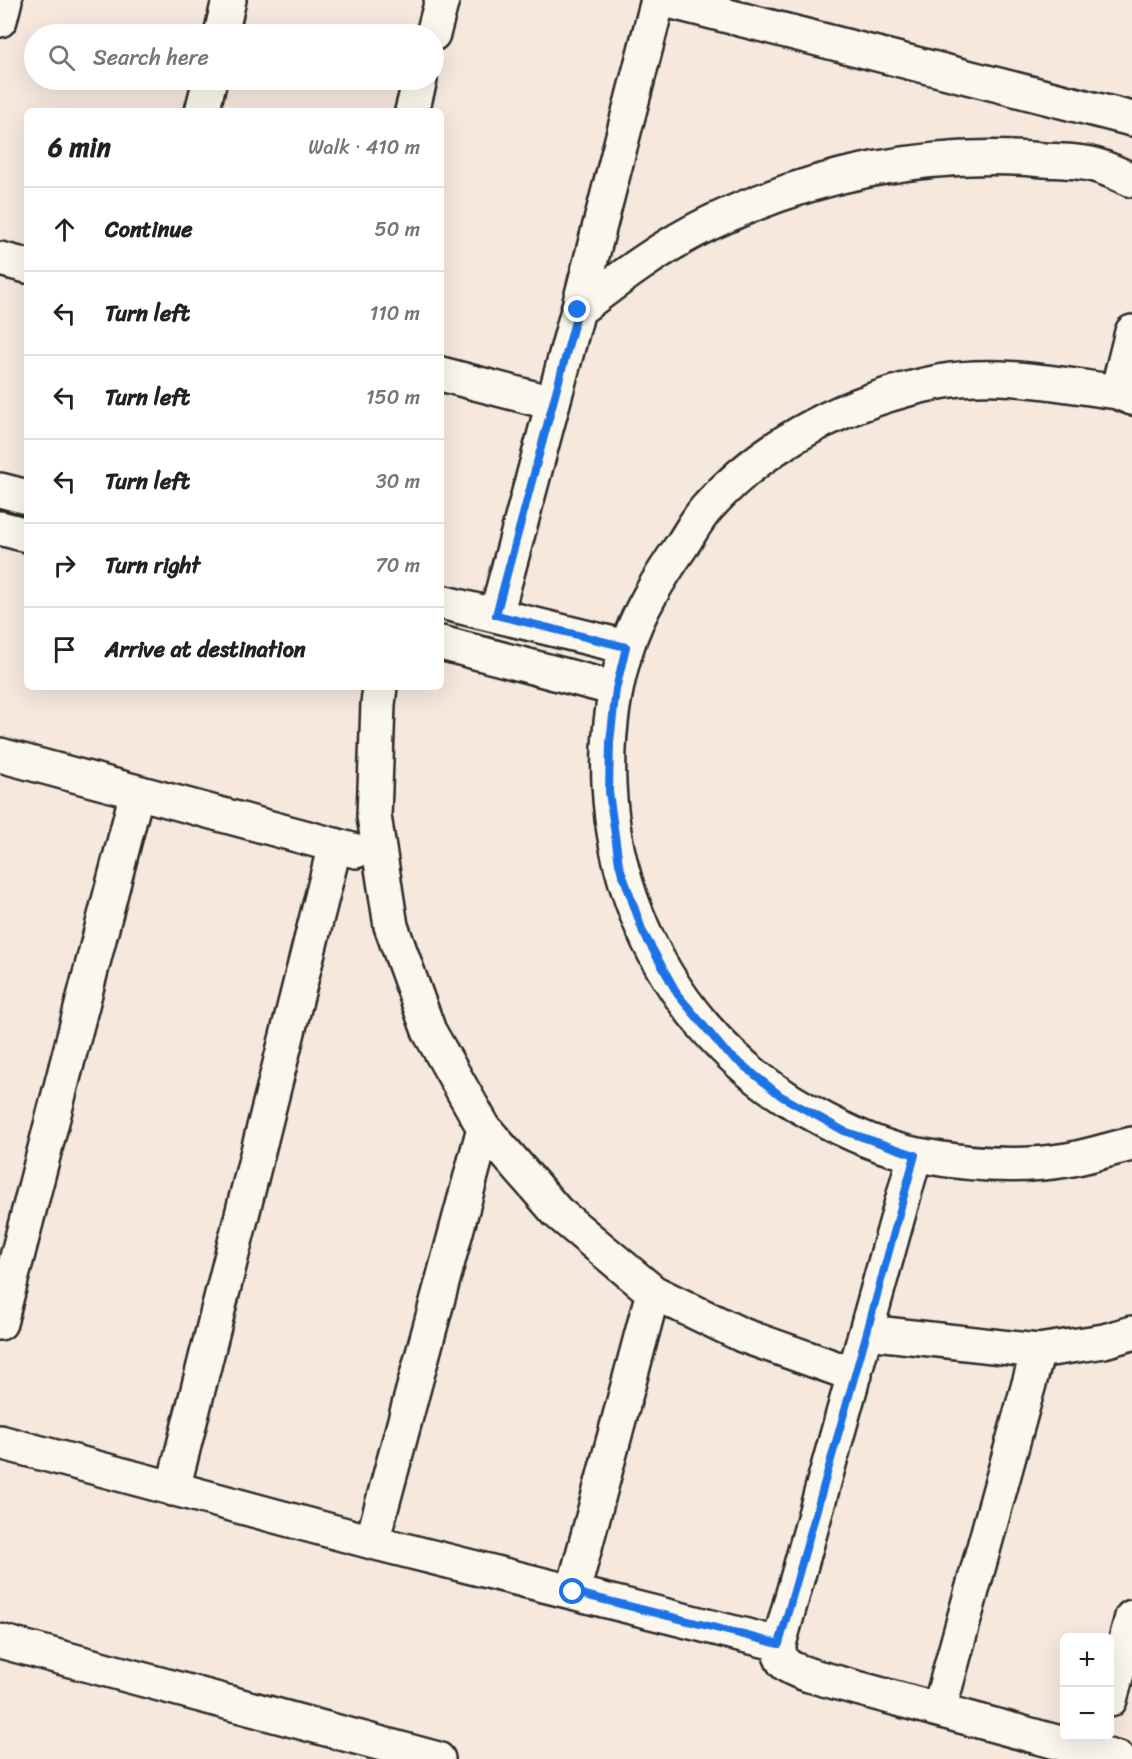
<!DOCTYPE html>
<html lang="en">
<head>
<meta charset="utf-8">
<style>
  body { margin:0; font-family:Sriracha,sans-serif; background:#f6f6f6; color:#222 }
  .controls { position:absolute; right:18px; bottom:18px; display:grid; overflow:hidden; border-radius:9px; box-shadow:0 6px 24px #0002 }
  .controls button { width:54px; height:54px; display:grid; place-items:center; padding:0; border:0; border-bottom:2px solid #e0e0e0; background:#fff; color:#222; font:30px sans-serif }
  .stop { position:absolute; width:18px; height:18px; margin:-14px; border:4px solid #1a73e8; border-radius:50%; background:#fff }
  .stop.end { background:#1a73e8; border-color:#fff; box-shadow:0 2px 6px #0008 }
  .list { margin:0; padding:0; list-style:none }
  h2 { display:flex; justify-content:space-between; align-items:center; height:78px; margin:0; padding:0 24px; font-size:26px }
  h2 small { font-size:20px; font-weight:400; color:#767676 }
  .list li { display:grid; grid-template-columns:39px 1fr auto; gap:18px; align-items:center; box-sizing:border-box; height:84px; padding:0 24px; border-top:2px solid #e0e0e0 }
  .list b { display:block; font-size:22px; white-space:nowrap }
  .list em { font-size:20px; font-style:normal; color:#767676 }
  .icon { flex:none; width:33px; height:33px; fill:none; stroke:currentColor; stroke-width:2; stroke-linecap:round; stroke-linejoin:round }
  .map { position:relative; flex:none; width:1132px; height:1759px; overflow:hidden }
  .search { position:absolute; background:#fff; box-shadow:0 6px 24px #0002; left:24px; top:24px; width:420px; height:66px; display:flex; align-items:center; gap:15px; box-sizing:border-box; padding:0 21px; border-radius:33px; color:#767676; font-size:22px }
  .panel { position:absolute; background:#fff; box-shadow:0 6px 24px #0002; left:24px; top:108px; width:420px; height:582px; border-radius:9px }
  .map>svg:first-child { display:block }
  .lines { fill:none; stroke-linecap:round; stroke-linejoin:round }
  .minor-casing { stroke:#2b2b2b; stroke-width:38 }
  .minor { stroke:#fbf7ec; stroke-width:33 }
  .route { stroke:#1a73e8; stroke-width:8 }
</style>
</head>
<body>
<div class="map">
<svg width="1132" height="1759" viewBox="0 0 1132 1759">
  <rect width="100%" height="100%" fill="#f6e8dd"/>
  <filter id="ink" filterUnits="userSpaceOnUse"><feTurbulence type="fractalNoise" baseFrequency=".0167" numOctaves="2"/><feDisplacementMap in="SourceGraphic" scale="12" xChannelSelector="R" yChannelSelector="G"/><feConvolveMatrix kernelMatrix="1 2 1 2 8 2 1 2 1" color-interpolation-filters="sRGB"/></filter>
  <g filter="url(#ink)">
    <g class="lines">
      <!-- minor casing -->
      <g class="minor-casing">
        <path id="minor" d="M 665,0 L 1132,119
          M 0,20 L 5,0
          M 221,34 L 229,0
          M 433,34 L 442,0
          M 202,111 L 210,80
          M 412,111 L 420,80
          M 0,259 L 27,266
          M 578,310 C 620,278 662,246 710,223 C 813,174 930,149 1044,160 C 1060,161 1079,161 1094,165 C 1107,168 1120,175 1132,180
          M 441,374 L 552,403
          M 1117,392 L 1132,332
          M 1132,398 L 1117,392 C 1059,384 997,371 939,382 C 852,399 766,441 707,508 C 697,519 690,533 682,545 C 660,577 637,613 626,650 C 572,826 647,1022 808,1111 C 840,1129 882,1149 918,1155 C 965,1164 1020,1168 1067,1160 C 1089,1156 1110,1149 1132,1144
          M 0,490 L 27,497
          M 0,528 L 27,535
          M 441,602 L 626,647
          M 496,615 L 578,310 L 658,0
          M 441,643 L 616,689
          M 380,687 L 378,704 L 374,816 L 391,926 L 429,1031 L 484,1128 L 557,1212 L 653,1292 L 742,1335 L 855,1375
          M 0,755 L 356,851
          M 915,1155 L 779,1644 C 778,1666 792,1669 809,1675 L 1119,1759
          M 0,1323 L 137,792
          M 867,1332 L 1038,1351 L 1104,1341 L 1132,1333
          M 0,1442 L 372,1542 L 779,1644
          M 173,1489 L 335,845
          M 372,1542 L 484,1128
          M 573,1592 L 653,1292
          M 0,1641 L 438,1759
          M 1110,1700 L 1132,1617
          M 939,1710 L 1038,1351"/>
      </g>
      <!-- minor -->
      <use href="#minor" class="minor"/>
    </g>
  </g>
  <g class="lines" filter="url(#ink)">
    <!-- route -->
    <path class="route" d="M 573,1592 L 779,1644 L 867,1332 L 915,1155 L 844,1131 L 781,1096 L 725,1051 L 678,995 L 643,932 L 619,864 L 609,792 L 610,742 L 616,689 L 626,647 L 496,615 L 578,310"/>
  </g>
</svg>
<div class="controls">
<button>+</button>
<button>−</button>
</div>
<div class="stop" style="left:573px;top:1592px"></div>
<div class="stop end" style="left:578px;top:310px"></div>
<div class="search"><svg class="icon" aria-label="search" viewBox="0 0 24 24"><circle cx="10" cy="10" r="6"/><path d="M15 15l6 6"/></svg>Search here</div>
<section class="panel">
<h2>6 min<small>Walk · 410 m</small></h2>
<ul class="list">
<li><svg class="icon" aria-label="ahead" viewBox="0 0 24 24"><path d="M12 20V5M6 11l6-6 6 6"/></svg><div><b>Continue</b></div><em>50 m</em></li>
<li><svg class="icon" aria-label="left" viewBox="0 0 24 24"><path d="M17 20v-9H6M10 6l-5 5 5 5"/></svg><div><b>Turn left</b></div><em>110 m</em></li>
<li><svg class="icon" aria-label="left" viewBox="0 0 24 24"><path d="M17 20v-9H6M10 6l-5 5 5 5"/></svg><div><b>Turn left</b></div><em>150 m</em></li>
<li><svg class="icon" aria-label="left" viewBox="0 0 24 24"><path d="M17 20v-9H6M10 6l-5 5 5 5"/></svg><div><b>Turn left</b></div><em>30 m</em></li>
<li><svg class="icon" aria-label="right" viewBox="0 0 24 24"><path d="M7 20v-9h11M14 6l5 5-5 5"/></svg><div><b>Turn right</b></div><em>70 m</em></li>
<li><svg class="icon" aria-label="arrive" viewBox="0 0 24 24"><path d="M6 21V4h12l-3 4 3 4H6"/></svg><div><b>Arrive at destination</b></div></li>
</ul>
</section>
</div>
</body>
</html>
